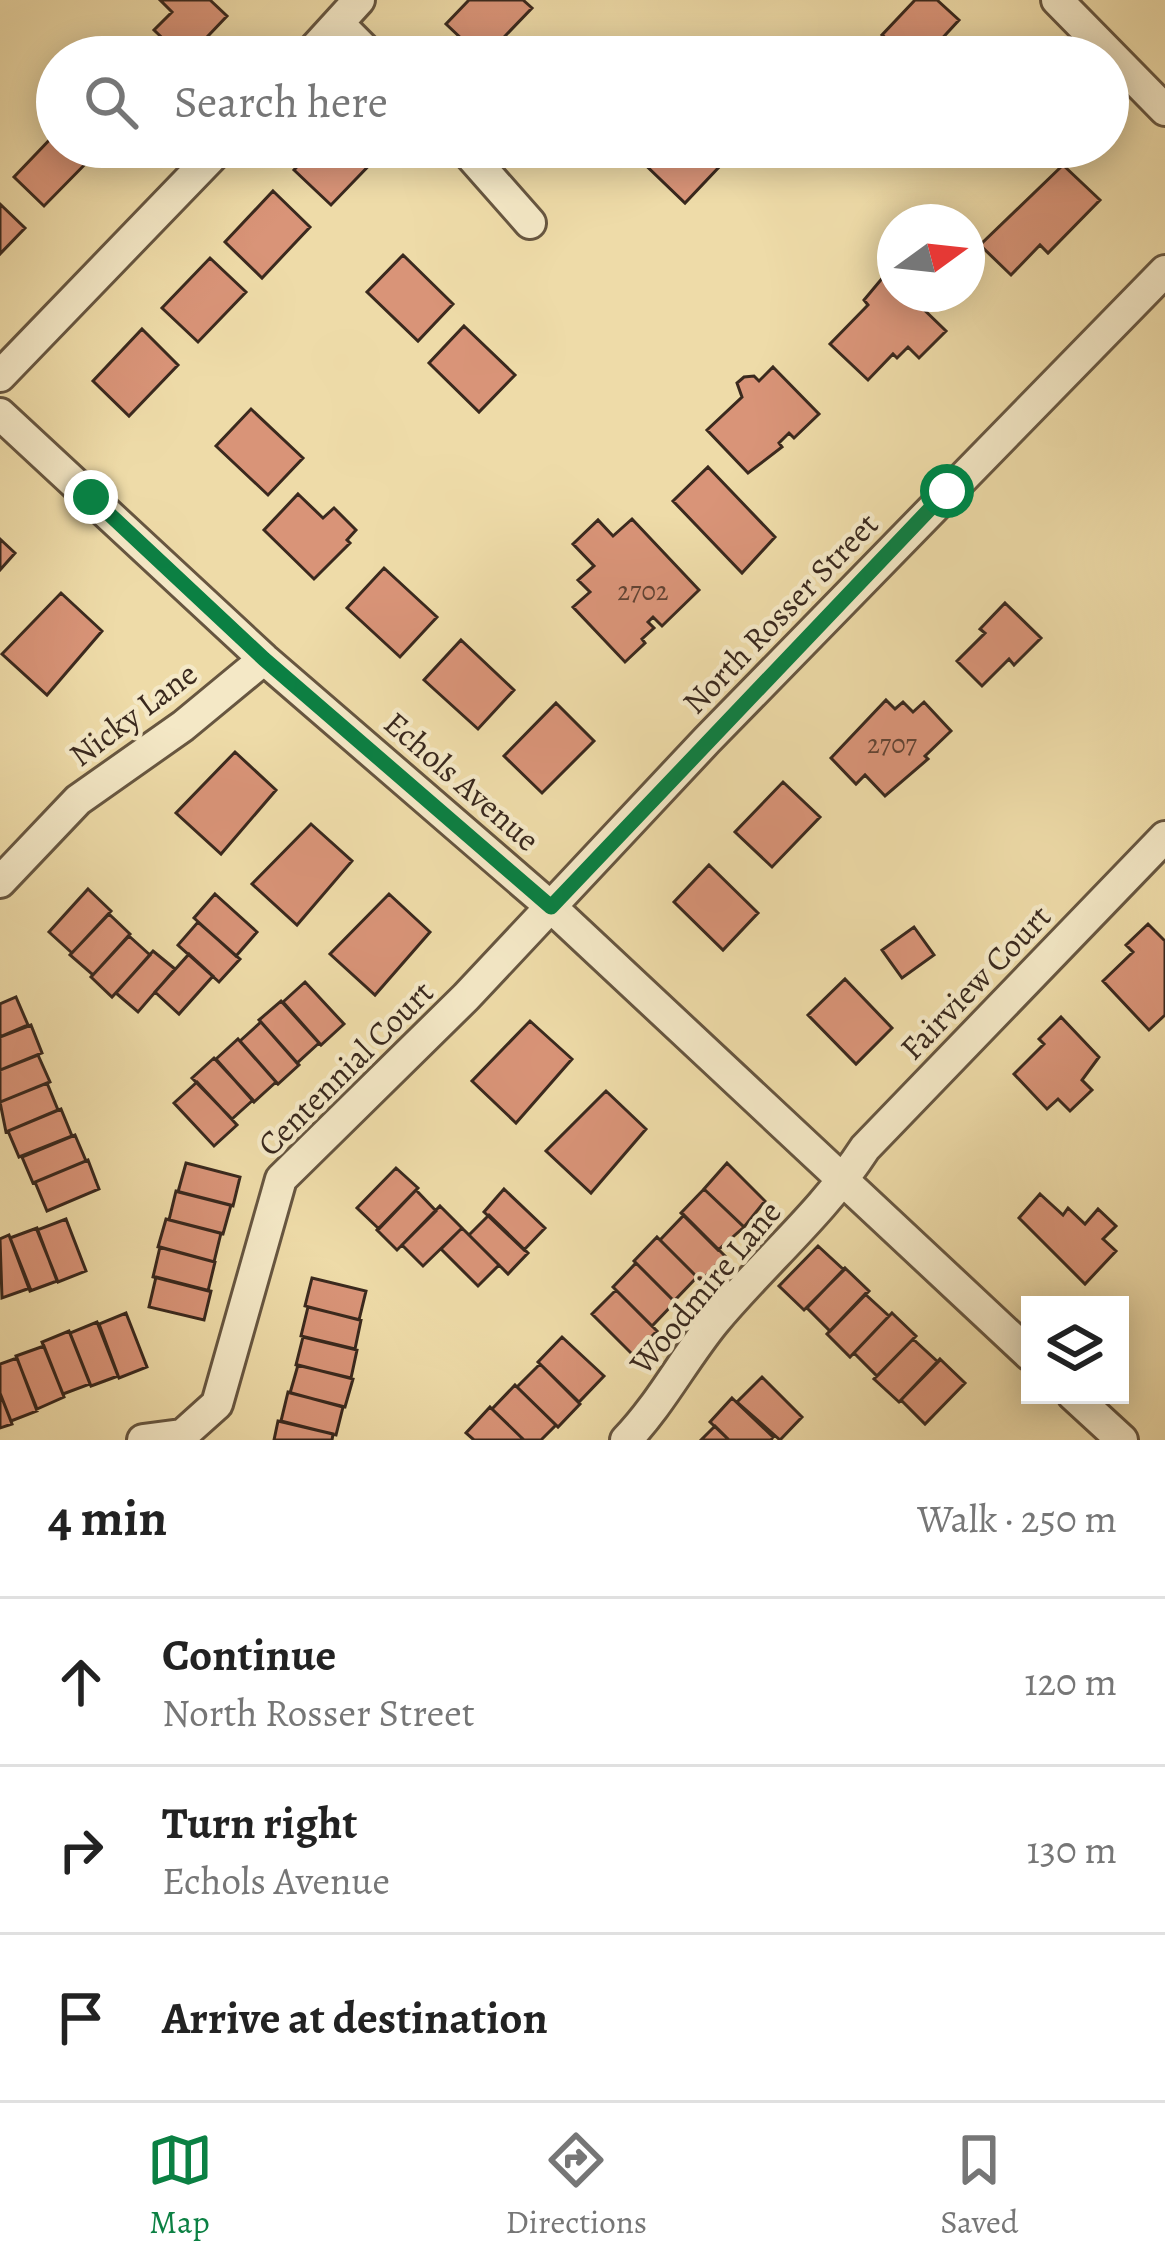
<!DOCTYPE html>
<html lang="en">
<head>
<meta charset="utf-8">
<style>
  body { margin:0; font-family:Alegreya,serif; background:#f2f2f2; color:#222 }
  .controls { position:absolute; right:36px; bottom:36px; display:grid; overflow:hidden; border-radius:0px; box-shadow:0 6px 30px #0003 }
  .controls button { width:108px; height:108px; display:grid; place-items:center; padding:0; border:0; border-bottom:3px solid #e0e0e0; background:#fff; color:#222; font:60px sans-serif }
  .compass { position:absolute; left:877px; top:204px; width:108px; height:108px; border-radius:50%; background:#fff; box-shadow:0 6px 30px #0003; rotate:75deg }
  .stop { position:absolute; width:36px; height:36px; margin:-27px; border:9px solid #0b8043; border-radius:50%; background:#fff }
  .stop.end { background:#0b8043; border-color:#fff; box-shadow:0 3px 12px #0008 }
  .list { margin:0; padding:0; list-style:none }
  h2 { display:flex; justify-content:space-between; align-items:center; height:156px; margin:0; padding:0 48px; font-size:51px }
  h2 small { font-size:39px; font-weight:400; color:#767676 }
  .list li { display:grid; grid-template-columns:78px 1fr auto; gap:36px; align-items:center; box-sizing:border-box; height:168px; padding:0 48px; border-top:3px solid #e0e0e0 }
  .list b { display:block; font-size:45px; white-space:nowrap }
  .list p { margin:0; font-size:39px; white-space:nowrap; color:#767676 }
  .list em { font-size:39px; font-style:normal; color:#767676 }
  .icon { flex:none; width:66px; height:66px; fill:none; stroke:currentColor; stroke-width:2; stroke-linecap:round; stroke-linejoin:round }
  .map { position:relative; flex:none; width:1165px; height:1440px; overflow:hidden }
  .search { position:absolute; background:#fff; box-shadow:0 6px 30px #0003; left:36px; right:36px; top:36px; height:132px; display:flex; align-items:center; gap:30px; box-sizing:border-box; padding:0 42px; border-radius:66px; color:#767676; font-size:45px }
  .sheet { height:660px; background:#fff }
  nav { display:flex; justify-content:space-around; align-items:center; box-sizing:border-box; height:168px; border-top:3px solid #e0e0e0; background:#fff; font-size:33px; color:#767676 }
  nav a { display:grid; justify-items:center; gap:6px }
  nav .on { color:#0b8043 }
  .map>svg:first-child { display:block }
  .building { fill:#d99478; stroke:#3a291e; stroke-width:3 }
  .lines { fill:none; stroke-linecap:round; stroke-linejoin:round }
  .street-casing { stroke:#675640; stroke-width:36 }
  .street { stroke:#f4e8c6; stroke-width:30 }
  .route { stroke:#0b8043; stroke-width:15 }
  .labels { text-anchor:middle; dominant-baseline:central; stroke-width:9; stroke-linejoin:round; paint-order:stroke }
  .number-label { font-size:27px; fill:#624434 }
  .street-label { font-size:33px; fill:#3a291e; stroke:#f4e8c6 }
</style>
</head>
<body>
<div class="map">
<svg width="1165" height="1440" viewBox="0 0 1165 1440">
  <rect width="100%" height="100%" fill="#eedba8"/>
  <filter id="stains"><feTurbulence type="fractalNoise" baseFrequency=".00167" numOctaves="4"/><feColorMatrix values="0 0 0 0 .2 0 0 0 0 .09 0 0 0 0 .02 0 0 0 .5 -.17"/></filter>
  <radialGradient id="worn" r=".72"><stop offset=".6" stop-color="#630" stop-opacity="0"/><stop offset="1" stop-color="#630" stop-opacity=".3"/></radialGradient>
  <!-- building -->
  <path class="building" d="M 160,0 L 210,0 L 227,16 L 188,57 L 182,57 L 154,30 L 172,12 Z
    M 469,0 L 523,0 L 532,8 L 485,57 L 481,57 L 446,24 Z
    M 915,0 L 937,0 L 959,20 L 925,57 L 890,57 L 887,54 L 895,46 L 882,35 Z
    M 57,132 L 57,147 L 101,148 L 44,206 L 14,177 Z
    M 315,147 L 372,147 L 380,154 L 331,205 L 294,170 Z
    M 641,147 L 738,147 L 685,203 L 634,154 Z
    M 1063,165 L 1100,200 L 1048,253 L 1040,245 L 1011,275 L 980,245 Z
    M 273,191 L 310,227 L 262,278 L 225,242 Z
    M 0,204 L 25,228 L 0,254 Z
    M 403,255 L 453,304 L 418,341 L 367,292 Z
    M 210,258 L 246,292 L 198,342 L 162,308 Z
    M 895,263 L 895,294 L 916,294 L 912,298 L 946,331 L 919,358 L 908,347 L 897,358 L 893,354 L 868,380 L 830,344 L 868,305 L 864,300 Z
    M 464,326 L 515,375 L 479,412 L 429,363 Z
    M 142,329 L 178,365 L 129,416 L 93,381 Z
    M 773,367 L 819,414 L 794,438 L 789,433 L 779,443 L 782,447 L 748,473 L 707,430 L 742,397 L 737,383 L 744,377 L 754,376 L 759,381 Z
    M 251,409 L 303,458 L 268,495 L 216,446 Z
    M 708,467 L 775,537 L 742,573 L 673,501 Z
    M 298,494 L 323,518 L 334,508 L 356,530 L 347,540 L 350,543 L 314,579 L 264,530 Z
    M 632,519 L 699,590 L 662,626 L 653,617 L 648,622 L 654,628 L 642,639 L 645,643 L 625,662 L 573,607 L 590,592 L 578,580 L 594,566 L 573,544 L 598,520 L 613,536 Z
    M 0,539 L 15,553 L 0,570 Z
    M 384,568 L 437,617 L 400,657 L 347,608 Z
    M 61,593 L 102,631 L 47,695 L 2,654 Z
    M 1005,603 L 1041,638 L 1014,665 L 1009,659 L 982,686 L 957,661 L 985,633 L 980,629 Z
    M 461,640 L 514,690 L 478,729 L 424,680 Z
    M 886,700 L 895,709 L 903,702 L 913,712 L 924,702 L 951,731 L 925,756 L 928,759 L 885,796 L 865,775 L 856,784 L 831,758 Z
    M 556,703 L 594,741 L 542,793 L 504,756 Z
    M 235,752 L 276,790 L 221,854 L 176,813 Z
    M 783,782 L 820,817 L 772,867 L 735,832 Z
    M 311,824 L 352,861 L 297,925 L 252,884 Z
    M 709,865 L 758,913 L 723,950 L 674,902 Z
    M 88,889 L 111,911 L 72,953 L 49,932 Z
    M 215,894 L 257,932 L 236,956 L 194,918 Z
    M 389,894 L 430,932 L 375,995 L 330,954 Z
    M 109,914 L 130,934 L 93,975 L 70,955 Z
    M 198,922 L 240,959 L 219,982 L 178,945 Z
    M 1148,924 L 1165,941 L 1165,1015 L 1149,1030 L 1103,981 L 1133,952 L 1126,945 Z
    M 914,927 L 934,955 L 902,978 L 882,950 Z
    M 129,936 L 150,955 L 112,997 L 91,977 Z
    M 153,951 L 175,969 L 138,1012 L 116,993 Z
    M 189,954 L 213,976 L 179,1014 L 155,992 Z
    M 845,979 L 892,1028 L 856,1064 L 808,1015 Z
    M 305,982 L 344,1024 L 321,1045 L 283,1002 Z
    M 16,997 L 28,1025 L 0,1037 L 0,1004 Z
    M 281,1001 L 319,1043 L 297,1063 L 259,1020 Z
    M 1061,1017 L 1099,1057 L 1082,1080 L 1092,1090 L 1070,1111 L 1058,1099 L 1047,1109 L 1014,1074 L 1044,1044 L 1039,1039 Z
    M 530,1021 L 572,1059 L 516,1123 L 472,1081 Z
    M 261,1022 L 299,1065 L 278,1084 L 240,1041 Z
    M 31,1025 L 42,1053 L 0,1070 L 0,1037 Z
    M 238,1039 L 276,1082 L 254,1102 L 216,1059 Z
    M 38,1055 L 50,1082 L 0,1102 L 0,1070 Z
    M 214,1058 L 253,1100 L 232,1119 L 192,1078 Z
    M 197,1082 L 237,1125 L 214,1146 L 174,1103 Z
    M 47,1083 L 58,1110 L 6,1132 L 0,1102 Z
    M 606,1091 L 646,1129 L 591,1193 L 546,1151 Z
    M 61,1109 L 72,1136 L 19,1157 L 8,1131 Z
    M 75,1135 L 86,1161 L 33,1183 L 22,1157 Z
    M 88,1160 L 99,1189 L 47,1211 L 35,1182 Z
    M 186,1163 L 240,1177 L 233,1206 L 178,1192 Z
    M 727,1163 L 765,1201 L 744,1227 L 704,1189 Z
    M 396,1168 L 418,1188 L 379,1229 L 357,1208 Z
    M 504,1189 L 545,1228 L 524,1250 L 484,1212 Z
    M 704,1189 L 744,1227 L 718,1250 L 681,1213 Z
    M 416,1190 L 436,1211 L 397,1250 L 377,1230 Z
    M 176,1191 L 231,1205 L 223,1234 L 169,1220 Z
    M 1040,1194 L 1063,1215 L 1068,1208 L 1085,1224 L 1098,1209 L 1116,1226 L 1103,1239 L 1116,1251 L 1085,1284 L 1019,1218 Z
    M 440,1206 L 462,1228 L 423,1266 L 402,1245 Z
    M 489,1215 L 528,1253 L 508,1274 L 469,1235 Z
    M 684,1215 L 725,1256 L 701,1281 L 660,1240 Z
    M 66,1219 L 86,1271 L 58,1282 L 37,1230 Z
    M 166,1219 L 221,1233 L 214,1262 L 158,1247 Z
    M 37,1228 L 57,1281 L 30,1291 L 10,1238 Z
    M 462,1228 L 499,1265 L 478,1286 L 441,1249 Z
    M 9,1235 L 30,1288 L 2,1298 L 0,1239 Z
    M 657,1237 L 697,1277 L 674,1301 L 634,1261 Z
    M 818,1246 L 844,1270 L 804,1310 L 779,1286 Z
    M 160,1247 L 215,1262 L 208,1291 L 153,1277 Z
    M 636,1263 L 675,1302 L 652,1326 L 613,1287 Z
    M 845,1268 L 869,1291 L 830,1331 L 807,1308 Z
    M 156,1277 L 211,1291 L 204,1320 L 149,1307 Z
    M 312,1278 L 366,1291 L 359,1320 L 305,1306 Z
    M 616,1290 L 657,1331 L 633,1355 L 592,1314 Z
    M 865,1294 L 889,1316 L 850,1357 L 827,1334 Z
    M 308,1307 L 361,1320 L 355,1349 L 301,1336 Z
    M 126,1313 L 147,1367 L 119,1378 L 99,1324 Z
    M 892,1313 L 916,1336 L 877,1376 L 854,1353 Z
    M 97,1322 L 118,1376 L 91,1386 L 70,1333 Z
    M 69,1331 L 90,1384 L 63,1394 L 42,1342 Z
    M 303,1337 L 357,1350 L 351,1378 L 296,1365 Z
    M 562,1337 L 604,1376 L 579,1402 L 538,1362 Z
    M 913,1339 L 938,1362 L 899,1402 L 874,1379 Z
    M 44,1346 L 64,1397 L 37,1409 L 16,1356 Z
    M 17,1358 L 37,1411 L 11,1421 L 0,1393 L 0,1364 Z
    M 940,1359 L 965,1383 L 925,1424 L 901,1400 Z
    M 540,1364 L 580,1404 L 558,1427 L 517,1387 Z
    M 298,1365 L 353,1379 L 345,1407 L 290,1393 Z
    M 762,1377 L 802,1417 L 780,1440 L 737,1402 Z
    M 515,1385 L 556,1425 L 541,1440 L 524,1440 L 492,1409 Z
    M 288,1392 L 343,1407 L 336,1435 L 281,1421 Z
    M 0,1393 L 12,1424 L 0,1428 Z
    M 732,1398 L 773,1437 L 771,1440 L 729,1440 L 710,1422 Z
    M 490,1407 L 492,1409 L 524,1440 L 474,1440 L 466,1433 Z
    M 278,1421 L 333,1434 L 332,1440 L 274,1440 Z
    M 715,1426 L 729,1440 L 701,1440 Z"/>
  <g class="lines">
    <!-- street casing -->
    <g class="street-casing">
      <path id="street" d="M 1057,0 L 1165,110
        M 339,24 L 372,57
        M 307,57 L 359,0
        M 463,147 L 530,223
        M 0,376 L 221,147
        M 0,414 L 264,659 L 551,907 L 1030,1355
        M 0,882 L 78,800 L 183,726 L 264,659
        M 1073,1395 L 1122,1440
        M 143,1440 L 181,1435
        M 177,1440 L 217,1404 L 281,1179 L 466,997 L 707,740 L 1165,271
        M 626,1440 C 660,1405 683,1360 714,1322 C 763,1263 823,1213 865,1148 L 1165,837"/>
    </g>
    <!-- street -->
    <use href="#street" class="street"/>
  </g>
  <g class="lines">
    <!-- route -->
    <path class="route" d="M 91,497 L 264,659 L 551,907 L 947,491"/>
  </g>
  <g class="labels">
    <!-- number labels -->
    <g class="number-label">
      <text x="643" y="591">2702</text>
      <text x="892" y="744">2707</text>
    </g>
    <!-- street labels -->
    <g class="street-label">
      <text transform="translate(780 613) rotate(-46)">North Rosser Street</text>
      <text transform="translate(133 714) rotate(-37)">Nicky Lane</text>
      <text transform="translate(462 781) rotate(41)">Echols Avenue</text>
      <text transform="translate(975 982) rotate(-46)">Fairview Court</text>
      <text transform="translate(345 1068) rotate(-45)">Centennial Court</text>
      <text transform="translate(705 1287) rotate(-50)">Woodmire Lane</text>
    </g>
  </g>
  <rect width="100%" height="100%" filter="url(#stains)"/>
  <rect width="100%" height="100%" fill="url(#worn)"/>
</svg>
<div class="controls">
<button><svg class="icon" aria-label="layers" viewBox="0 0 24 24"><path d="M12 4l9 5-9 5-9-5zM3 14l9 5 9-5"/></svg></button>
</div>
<svg class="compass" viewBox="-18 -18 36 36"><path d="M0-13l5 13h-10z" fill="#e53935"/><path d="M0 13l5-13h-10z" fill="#767676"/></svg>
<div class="stop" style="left:947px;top:491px"></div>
<div class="stop end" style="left:91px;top:497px"></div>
<div class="search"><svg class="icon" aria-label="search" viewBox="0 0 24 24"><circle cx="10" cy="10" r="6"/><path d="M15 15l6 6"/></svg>Search here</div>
</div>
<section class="sheet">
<h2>4 min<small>Walk · 250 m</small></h2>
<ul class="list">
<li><svg class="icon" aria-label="ahead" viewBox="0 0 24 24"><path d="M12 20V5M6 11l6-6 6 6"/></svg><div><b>Continue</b><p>North Rosser Street</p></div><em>120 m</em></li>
<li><svg class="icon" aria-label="right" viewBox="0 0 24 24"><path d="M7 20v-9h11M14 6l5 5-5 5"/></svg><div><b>Turn right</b><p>Echols Avenue</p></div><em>130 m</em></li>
<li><svg class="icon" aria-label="arrive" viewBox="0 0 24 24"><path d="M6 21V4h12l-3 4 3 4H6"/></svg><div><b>Arrive at destination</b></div></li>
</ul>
</section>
<nav>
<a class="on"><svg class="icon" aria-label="map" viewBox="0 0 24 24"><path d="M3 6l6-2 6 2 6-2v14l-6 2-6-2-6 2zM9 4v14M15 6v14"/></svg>Map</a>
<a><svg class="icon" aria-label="directions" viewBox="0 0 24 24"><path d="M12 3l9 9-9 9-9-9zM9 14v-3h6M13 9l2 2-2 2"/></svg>Directions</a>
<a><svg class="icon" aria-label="saved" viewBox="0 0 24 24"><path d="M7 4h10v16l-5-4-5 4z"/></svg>Saved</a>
</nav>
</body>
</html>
